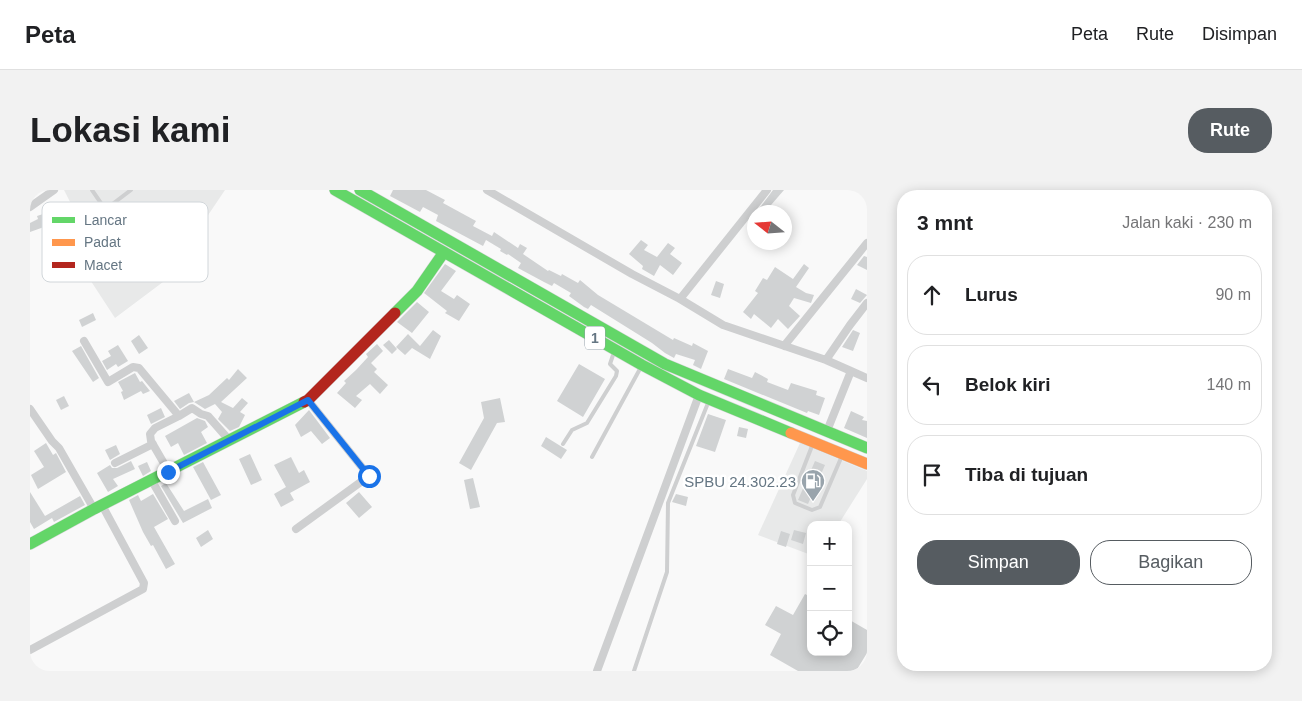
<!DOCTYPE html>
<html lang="id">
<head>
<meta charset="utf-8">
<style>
  body { margin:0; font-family:Helvetica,sans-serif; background:#f2f2f2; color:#202124 }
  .controls { position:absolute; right:15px; bottom:15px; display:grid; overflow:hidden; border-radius:10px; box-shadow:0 2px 12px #0003 }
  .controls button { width:45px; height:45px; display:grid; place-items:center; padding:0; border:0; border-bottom:1px solid #e0e0e0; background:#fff; color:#202124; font:25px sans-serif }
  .compass { position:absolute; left:717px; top:15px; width:45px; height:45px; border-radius:50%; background:#fff; box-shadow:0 2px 12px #0003; rotate:287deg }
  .stop { position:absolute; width:15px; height:15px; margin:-11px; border:4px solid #1a73e8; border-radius:50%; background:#fff }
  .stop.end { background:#1a73e8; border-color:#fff; box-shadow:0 1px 5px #0008 }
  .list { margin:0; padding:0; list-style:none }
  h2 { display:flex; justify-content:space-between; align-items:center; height:65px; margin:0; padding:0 20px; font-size:21px }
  h2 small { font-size:16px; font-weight:400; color:#757577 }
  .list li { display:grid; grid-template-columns:32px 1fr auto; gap:15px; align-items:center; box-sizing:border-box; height:80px; margin:0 10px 10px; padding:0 10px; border:1px solid #e0e0e0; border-radius:20px }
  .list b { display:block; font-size:19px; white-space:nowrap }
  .list em { font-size:16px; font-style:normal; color:#757577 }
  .actions { display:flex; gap:10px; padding:15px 20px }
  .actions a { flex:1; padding:11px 0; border:1px solid #565c61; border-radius:20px; text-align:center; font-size:18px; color:#565c61 }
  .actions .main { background:#565c61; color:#fff }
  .icon { flex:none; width:28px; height:28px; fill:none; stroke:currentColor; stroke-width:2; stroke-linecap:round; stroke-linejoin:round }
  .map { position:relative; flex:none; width:837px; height:481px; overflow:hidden; border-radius:20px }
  header { display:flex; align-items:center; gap:30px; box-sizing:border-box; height:70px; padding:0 25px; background:#fff; border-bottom:1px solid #e0e0e0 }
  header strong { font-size:24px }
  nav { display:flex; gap:28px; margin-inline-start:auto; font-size:18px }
  .intro { display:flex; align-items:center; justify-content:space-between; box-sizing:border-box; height:120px; padding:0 30px }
  h1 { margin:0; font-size:35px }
  .button { padding:12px 22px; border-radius:20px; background:#565c61; color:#fff; font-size:18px; font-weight:700 }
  main { display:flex; gap:30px; padding:0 30px }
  aside { flex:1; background:#fff; border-radius:20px; box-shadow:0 2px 12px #0003 }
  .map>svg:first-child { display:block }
  .built { fill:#e8e9e9 }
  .building { fill:#d0d2d3 }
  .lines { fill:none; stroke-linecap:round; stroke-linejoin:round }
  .fast-casing { stroke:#d5d6d7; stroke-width:12 }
  .slow-casing { stroke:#d5d6d7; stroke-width:12 }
  .jam-casing { stroke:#d5d6d7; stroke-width:12 }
  .lane { stroke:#cecfd0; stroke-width:4 }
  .street { stroke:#cecfd0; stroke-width:8 }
  .fast { stroke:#63d668; stroke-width:11 }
  .slow { stroke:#ff974d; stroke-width:11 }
  .jam { stroke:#b3261e; stroke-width:11 }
  .route { stroke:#1a73e8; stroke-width:6 }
  .labels { text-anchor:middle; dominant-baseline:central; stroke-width:5; stroke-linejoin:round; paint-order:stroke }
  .shield { fill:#fff; stroke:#939fa8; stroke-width:1 }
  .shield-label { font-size:14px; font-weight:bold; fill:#657683 }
  .poi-label { font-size:15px; fill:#657683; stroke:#fff; text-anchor:end }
  .key { fill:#fff; stroke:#d1d6da; stroke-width:1 }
  .key-label { font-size:14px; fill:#657683 }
</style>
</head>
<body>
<header>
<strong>Peta</strong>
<nav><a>Peta</a><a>Rute</a><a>Disimpan</a></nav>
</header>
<div class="intro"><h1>Lokasi kami</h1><a class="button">Rute</a></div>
<main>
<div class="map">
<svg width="837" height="481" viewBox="0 0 837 481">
  <rect width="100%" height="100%" fill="#f9f9f9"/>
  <!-- built -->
  <path class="built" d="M 34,0 L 195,0 L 133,92 L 85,128 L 55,82 L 71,73 Z
    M 770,253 L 837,281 L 837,289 L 808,335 L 781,335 L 781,365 L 728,345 Z"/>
  <!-- building -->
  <path class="building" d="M 363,0 L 396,0 L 415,10 L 413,13 L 446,31 L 443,36 L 462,46 L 464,42 L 488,58 L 490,54 L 497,58 L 493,64 L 518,81 L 519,80 L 531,86 L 532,84 L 548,93 L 550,90 L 568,105 L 643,150 L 644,148 L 662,156 L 663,153 L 678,161 L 671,179 L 663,175 L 665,170 L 646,164 L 644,168 L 635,163 L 622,153 L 561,115 L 558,119 L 554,117 L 539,106 L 541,103 L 524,93 L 522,96 L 514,92 L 488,78 L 491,73 L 478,64 L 477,65 L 470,61 L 471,59 L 456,50 L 453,56 L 406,31 L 408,25 L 393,17 L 390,22 L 360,6 Z
    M 743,0 L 754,0 L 735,22 L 732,22 L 728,20 Z
    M 25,20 L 28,32 L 0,42 L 0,33 L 8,29 L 7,26 Z
    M 611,50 L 618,55 L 614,60 L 627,67 L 638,53 L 645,58 L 640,64 L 652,73 L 643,85 L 630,75 L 624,86 L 612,79 L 613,76 L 599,64 Z
    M 834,66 L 837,67 L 837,80 L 827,75 Z
    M 415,74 L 426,81 L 411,101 L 424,109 L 427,105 L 440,114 L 429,131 L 415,123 L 417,121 L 394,103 Z
    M 774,74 L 779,78 L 766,97 L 776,103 L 784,105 L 781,113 L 764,108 L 759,116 L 770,126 L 758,139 L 748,129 L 741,138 L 724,124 L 721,129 L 713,122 L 728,103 L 725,101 L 733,88 L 737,90 L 745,77 L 763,89 Z
    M 686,91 L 694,94 L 690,108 L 681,105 Z
    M 826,99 L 837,105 L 830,113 L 821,109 Z
    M 387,112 L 399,122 L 382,143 L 367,132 Z
    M 63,123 L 66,130 L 52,137 L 49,130 Z
    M 403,140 L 411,146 L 400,169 L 382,158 L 375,165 L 366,157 L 378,144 L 390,156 Z
    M 823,140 L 830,143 L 823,161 L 812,157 Z
    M 109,145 L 118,158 L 109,164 L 101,151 Z
    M 359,150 L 367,159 L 362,164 L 353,155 Z
    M 347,154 L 353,161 L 341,173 L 347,179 L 344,182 L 358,195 L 350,204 L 340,194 L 326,206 L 332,210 L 325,218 L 307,203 L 316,193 L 314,191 L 326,180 L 338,167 L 336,164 Z
    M 88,155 L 98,171 L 88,177 L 86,174 L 77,180 L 72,171 L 81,166 L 78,161 Z
    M 51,156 L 69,188 L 63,192 L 42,161 Z
    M 549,174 L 575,189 L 553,227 L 527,211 Z
    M 208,179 L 217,188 L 191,212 L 203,218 L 212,208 L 218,213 L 210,222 L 215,225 L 209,237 L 200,241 L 188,229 L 192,222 L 185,214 L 175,219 L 164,212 L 179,205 L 197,188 L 199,190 Z
    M 698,179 L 722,188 L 725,182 L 738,189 L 737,192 L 758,200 L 761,193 L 787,201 L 786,205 L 795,208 L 789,225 L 778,221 L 777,223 L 694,189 Z
    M 105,183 L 110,192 L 112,191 L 120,201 L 113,204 L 111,201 L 94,210 L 91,202 L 93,201 L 88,192 Z
    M 159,203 L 164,212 L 159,213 L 150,219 L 144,211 Z
    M 34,206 L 39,216 L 31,220 L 26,210 Z
    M 470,208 L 475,232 L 467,233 L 441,280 L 429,273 L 454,228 L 451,212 Z
    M 131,218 L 135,227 L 121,234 L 117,225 Z
    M 279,220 L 300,248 L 292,254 L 281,241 L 271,247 L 265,235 Z
    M 821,221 L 834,227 L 832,230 L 837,231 L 837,248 L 814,238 Z
    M 678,224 L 696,230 L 685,262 L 666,256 Z
    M 167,228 L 175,231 L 178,237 L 171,242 L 177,253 L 154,265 L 148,253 L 141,257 L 135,246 Z
    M 709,237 L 718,239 L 716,248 L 707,246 Z
    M 516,247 L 537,260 L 531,269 L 511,256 Z
    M 16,253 L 23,265 L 26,263 L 36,282 L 8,299 L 1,285 L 14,277 L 4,261 Z
    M 86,255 L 90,264 L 80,270 L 75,260 Z
    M 220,264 L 232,290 L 221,295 L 209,269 Z
    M 261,267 L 269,283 L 274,280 L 280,292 L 260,303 L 264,310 L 251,317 L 244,304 L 256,297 L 244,275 Z
    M 101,271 L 105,279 L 83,289 L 88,296 L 78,302 L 67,283 L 80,275 L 82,278 L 87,278 Z
    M 785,271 L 795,275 L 778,314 L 768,310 Z
    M 117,272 L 121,281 L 113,286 L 108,276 Z
    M 173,272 L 191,305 L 181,310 L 163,277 Z
    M 443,288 L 450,317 L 440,319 L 434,290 Z
    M 136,293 L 154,321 L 178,309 L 182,318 L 153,333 L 131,296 Z
    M 0,302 L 15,326 L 50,306 L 55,315 L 24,332 L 22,328 L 4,339 L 0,332 Z
    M 329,302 L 342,317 L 329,328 L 316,313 Z
    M 123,304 L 138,329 L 124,337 L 145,374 L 136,379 L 123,355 L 121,356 L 113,342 L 99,310 L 108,305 L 111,311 Z
    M 646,304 L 658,307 L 656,316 L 642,312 Z
    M 178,340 L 183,349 L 171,357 L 166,348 Z
    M 764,340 L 776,343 L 773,354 L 761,350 Z
    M 751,341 L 760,344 L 756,357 L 747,354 Z
    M 775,404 L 781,407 L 781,462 L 818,462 L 818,429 L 837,440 L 837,463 L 826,481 L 768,481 L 740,465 L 751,444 L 735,435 L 746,416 L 763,425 Z"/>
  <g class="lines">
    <!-- fast casing -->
    <g class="fast-casing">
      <path id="fast" d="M 305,0 L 612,175 L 669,205 L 761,243
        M 330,0 L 635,174 L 837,258
        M 365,123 L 387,101 L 414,62
        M 0,354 L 64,319 L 274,212"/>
    </g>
    <!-- slow casing -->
    <g class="slow-casing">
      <path id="slow" d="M 761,243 L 837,274"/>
    </g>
    <!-- jam casing -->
    <g class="jam-casing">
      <path id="jam" d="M 274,212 L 278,210 L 365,123"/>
    </g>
    <!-- lane -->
    <path class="lane" d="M 62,0 L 75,19
      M 68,25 L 101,0
      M 533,254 L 542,240 L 557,233 L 586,186 L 587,181 L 580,174 L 584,162
      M 782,256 L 763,305 L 765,313 L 782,320 L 790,317 L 811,268
      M 562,267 L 611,177
      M 604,481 L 637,382 L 638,313 L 678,213"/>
    <!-- street -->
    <path class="street" d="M 457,0 L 602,84 L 650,109
      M 737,0 L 650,109 L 693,135 L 796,170 L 821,181
      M 0,17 L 24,0
      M 54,151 L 78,192 L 103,177 L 109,178 L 149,226 L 162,218 L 171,224 L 178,226 L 200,251
      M 754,156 L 837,53
      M 796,170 L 820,135 L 837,113
      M 0,219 L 22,251 L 29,258 L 64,319
      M 797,241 L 821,181 L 837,188
      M 85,273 L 123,254
      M 139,282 L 121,251 L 120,244 L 125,238 L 149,226
      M 122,291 L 145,331
      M 266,339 L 339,286 L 278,210
      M 0,460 L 113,399 L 114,393 L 72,315
      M 567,481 L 669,205"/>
    <!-- fast -->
    <use href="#fast" class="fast"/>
    <!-- slow -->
    <use href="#slow" class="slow"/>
    <!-- jam -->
    <use href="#jam" class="jam"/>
  </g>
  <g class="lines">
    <!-- route -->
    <path class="route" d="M 138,282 L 278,210 L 339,286"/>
  </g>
  <!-- icons -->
  <defs>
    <g id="fuel-pin" transform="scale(1.25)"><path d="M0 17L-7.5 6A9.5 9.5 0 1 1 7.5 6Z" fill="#99a4ac" stroke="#fff"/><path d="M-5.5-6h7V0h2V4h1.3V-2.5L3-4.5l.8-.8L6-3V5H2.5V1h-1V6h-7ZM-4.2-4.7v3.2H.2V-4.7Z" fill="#fff"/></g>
  </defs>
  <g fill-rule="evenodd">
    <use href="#fuel-pin" x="783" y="291"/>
  </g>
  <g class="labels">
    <!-- shield labels -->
    <rect class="shield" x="555" y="136.5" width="20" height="23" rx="4"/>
    <g class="shield-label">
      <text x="565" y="148">1</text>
    </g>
    <!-- poi labels -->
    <g class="poi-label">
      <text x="766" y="291">SPBU 24.302.23</text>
    </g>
  </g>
  <!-- legend -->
  <rect x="12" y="12" width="166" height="80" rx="8" class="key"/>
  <rect x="22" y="27" width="23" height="6" fill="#63d668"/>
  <rect x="22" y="49" width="23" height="7" fill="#ff974d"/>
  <rect x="22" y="72" width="23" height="6" fill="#b3261e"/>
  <g class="key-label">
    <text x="54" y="35">Lancar</text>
    <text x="54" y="57">Padat</text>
    <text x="54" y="80">Macet</text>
  </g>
</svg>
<div class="controls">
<button>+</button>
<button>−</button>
<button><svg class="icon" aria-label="locate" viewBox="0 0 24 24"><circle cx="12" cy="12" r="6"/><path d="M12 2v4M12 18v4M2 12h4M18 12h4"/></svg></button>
</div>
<svg class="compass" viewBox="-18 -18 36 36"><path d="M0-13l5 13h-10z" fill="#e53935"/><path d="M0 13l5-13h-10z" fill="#757577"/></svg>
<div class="stop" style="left:339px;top:286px"></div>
<div class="stop end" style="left:138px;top:282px"></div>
</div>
<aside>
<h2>3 mnt<small>Jalan kaki · 230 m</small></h2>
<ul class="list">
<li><svg class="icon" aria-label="ahead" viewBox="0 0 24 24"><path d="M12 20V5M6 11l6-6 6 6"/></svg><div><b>Lurus</b></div><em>90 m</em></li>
<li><svg class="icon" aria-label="left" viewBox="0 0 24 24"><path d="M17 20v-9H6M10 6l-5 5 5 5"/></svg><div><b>Belok kiri</b></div><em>140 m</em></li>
<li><svg class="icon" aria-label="arrive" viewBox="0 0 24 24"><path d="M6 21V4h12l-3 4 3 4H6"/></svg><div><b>Tiba di tujuan</b></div></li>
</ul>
<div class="actions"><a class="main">Simpan</a><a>Bagikan</a></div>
</aside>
</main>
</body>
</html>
